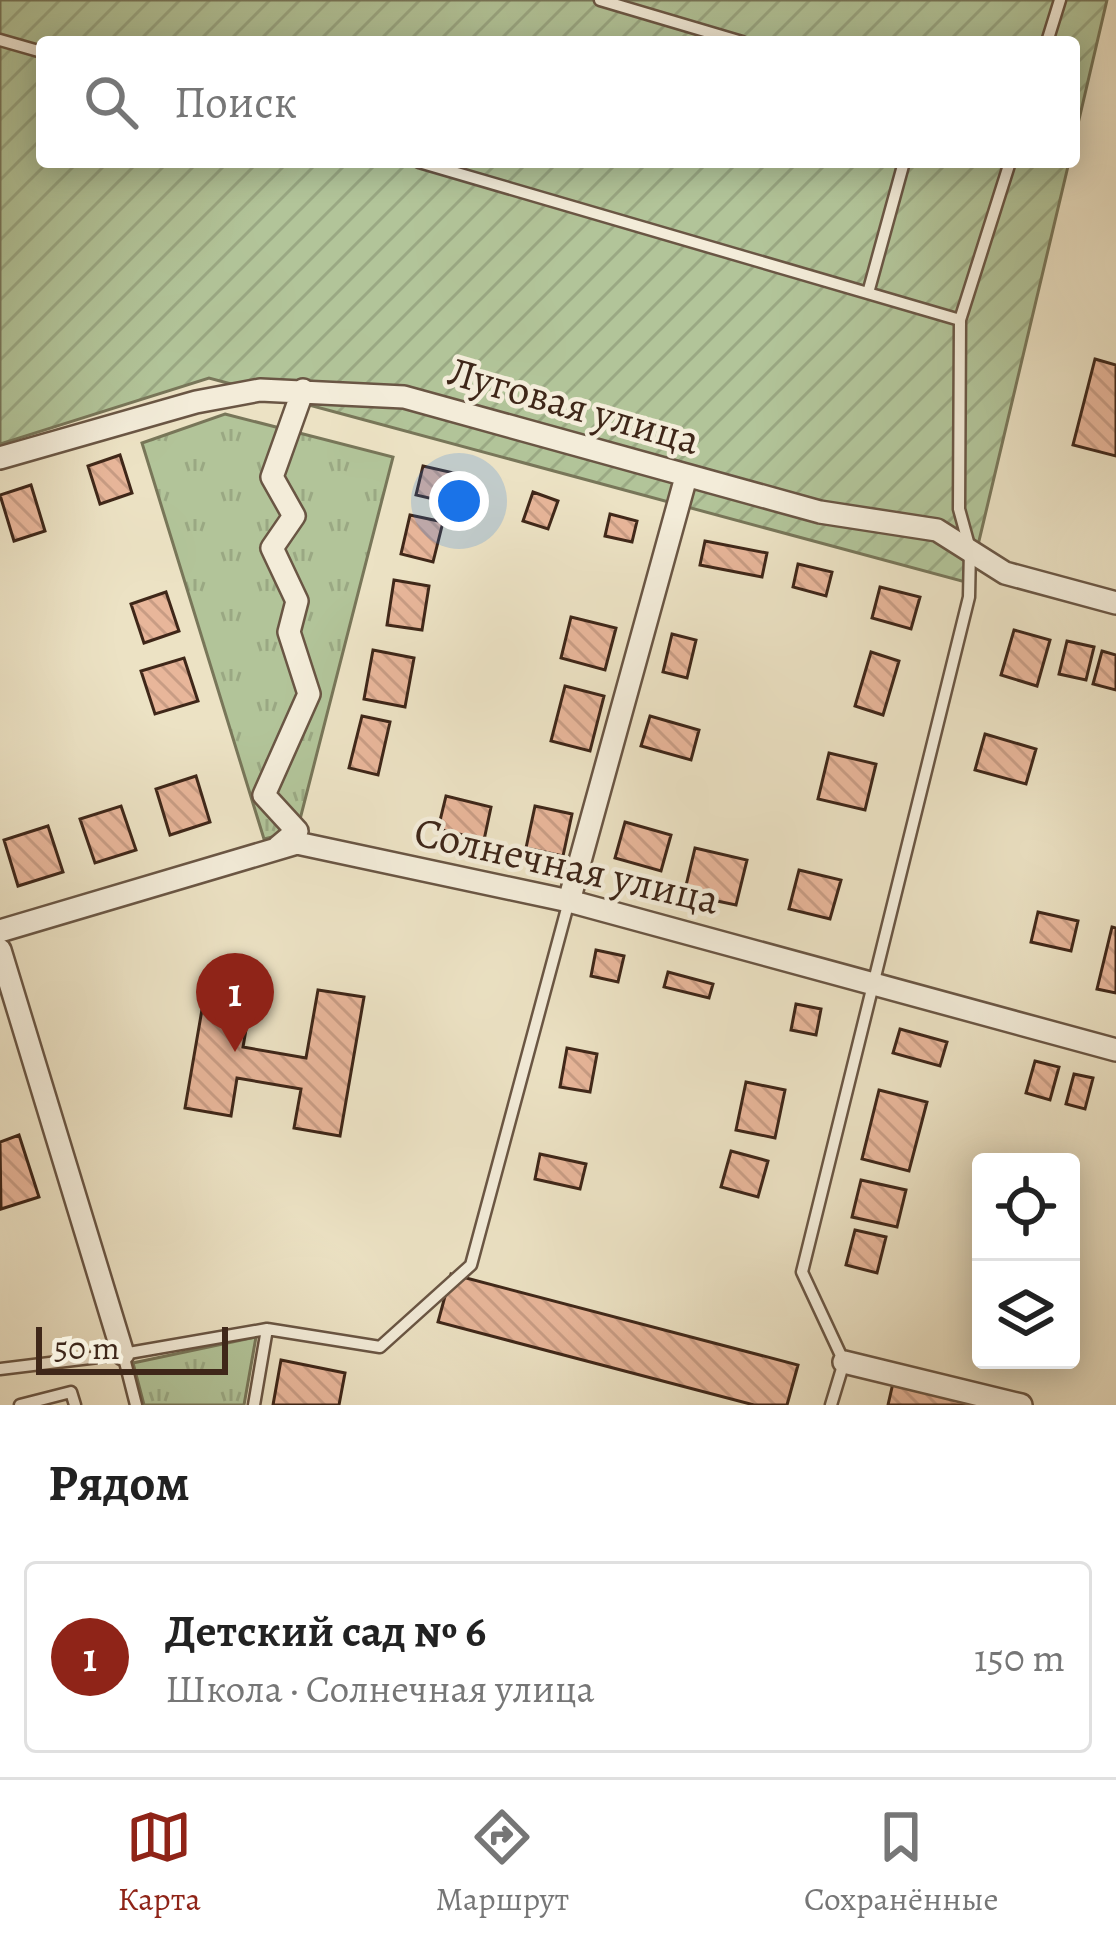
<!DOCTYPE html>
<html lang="ru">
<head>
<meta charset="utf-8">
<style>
  body { margin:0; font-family:Alegreya,serif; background:#f2f2f2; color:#222 }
  .controls { position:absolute; right:36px; bottom:36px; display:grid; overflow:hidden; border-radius:12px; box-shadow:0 6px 30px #0003 }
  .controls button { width:108px; height:108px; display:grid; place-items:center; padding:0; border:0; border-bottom:3px solid #e0e0e0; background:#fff; color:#222; font:60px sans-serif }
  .scale { position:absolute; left:36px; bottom:30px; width:192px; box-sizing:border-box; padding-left:12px; border:6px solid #3f2719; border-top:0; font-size:33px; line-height:42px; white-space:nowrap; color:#3f2719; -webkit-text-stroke:9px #f3ecd9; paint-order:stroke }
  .you { position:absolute; left:459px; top:501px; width:42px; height:42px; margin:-30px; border:9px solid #fff; border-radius:50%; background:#1a73e8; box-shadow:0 0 0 18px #1a73e833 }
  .badge { display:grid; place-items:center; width:78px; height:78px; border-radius:50%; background:#8f2418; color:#fff; font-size:39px; font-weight:700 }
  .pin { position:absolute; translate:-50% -99px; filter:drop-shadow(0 3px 6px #0008) }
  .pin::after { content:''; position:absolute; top:63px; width:42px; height:36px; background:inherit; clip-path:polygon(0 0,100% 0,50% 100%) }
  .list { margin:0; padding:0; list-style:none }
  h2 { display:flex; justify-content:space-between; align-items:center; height:156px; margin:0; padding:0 48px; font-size:51px }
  h2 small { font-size:39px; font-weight:400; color:#767676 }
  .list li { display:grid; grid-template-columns:78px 1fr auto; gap:36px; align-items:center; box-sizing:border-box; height:192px; margin:0 24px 24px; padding:0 24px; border:3px solid #e0e0e0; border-radius:12px }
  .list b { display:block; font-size:45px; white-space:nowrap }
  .list p { margin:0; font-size:39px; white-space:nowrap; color:#767676 }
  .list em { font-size:39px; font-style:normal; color:#767676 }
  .icon { flex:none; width:66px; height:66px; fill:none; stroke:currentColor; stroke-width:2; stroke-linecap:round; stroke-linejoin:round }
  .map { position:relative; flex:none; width:1116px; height:1405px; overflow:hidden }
  .search { position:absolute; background:#fff; box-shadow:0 6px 30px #0003; left:36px; right:36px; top:36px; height:132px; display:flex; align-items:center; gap:30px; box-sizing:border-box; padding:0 42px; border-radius:12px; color:#767676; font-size:45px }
  .sheet { height:372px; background:#fff }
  nav { display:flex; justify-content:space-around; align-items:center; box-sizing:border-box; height:168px; border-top:3px solid #e0e0e0; background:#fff; font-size:33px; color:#767676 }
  nav a { display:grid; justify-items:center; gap:6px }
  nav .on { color:#8f2418 }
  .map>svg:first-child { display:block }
  .park { fill:url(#park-tufts); stroke:#787659; stroke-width:3 }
  .garden { fill:url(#garden-furrows); stroke:#787659; stroke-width:3 }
  .building { fill:url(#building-back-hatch); stroke:#3f2719; stroke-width:3 }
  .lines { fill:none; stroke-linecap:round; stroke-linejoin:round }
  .service-casing { stroke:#6a5644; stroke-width:15 }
  .minor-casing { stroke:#6a5644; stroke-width:26 }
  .service { stroke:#f3ecd9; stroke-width:10 }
  .minor { stroke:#f3ecd9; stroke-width:21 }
  .labels { text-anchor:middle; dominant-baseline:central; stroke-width:9; stroke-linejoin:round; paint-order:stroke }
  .street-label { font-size:42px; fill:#3f2719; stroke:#f3ecd9 }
</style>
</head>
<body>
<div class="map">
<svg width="1116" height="1405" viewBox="0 0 1116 1405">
  <defs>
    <pattern id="park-tufts" width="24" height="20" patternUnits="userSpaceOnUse" patternTransform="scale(3)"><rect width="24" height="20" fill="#b2c499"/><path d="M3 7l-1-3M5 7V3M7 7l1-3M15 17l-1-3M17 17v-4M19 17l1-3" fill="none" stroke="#9aa883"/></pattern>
    <pattern id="garden-furrows" width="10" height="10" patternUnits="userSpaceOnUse" patternTransform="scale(3)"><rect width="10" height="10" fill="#b2c499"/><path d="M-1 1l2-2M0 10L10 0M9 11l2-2" fill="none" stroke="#9aa883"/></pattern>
    <pattern id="building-back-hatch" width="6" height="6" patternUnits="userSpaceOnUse" patternTransform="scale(3)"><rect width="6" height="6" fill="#e8b69a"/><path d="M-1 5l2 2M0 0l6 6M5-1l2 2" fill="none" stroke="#c89c84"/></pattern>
  </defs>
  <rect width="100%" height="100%" fill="#ece2c4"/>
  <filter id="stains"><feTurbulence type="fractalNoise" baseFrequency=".00167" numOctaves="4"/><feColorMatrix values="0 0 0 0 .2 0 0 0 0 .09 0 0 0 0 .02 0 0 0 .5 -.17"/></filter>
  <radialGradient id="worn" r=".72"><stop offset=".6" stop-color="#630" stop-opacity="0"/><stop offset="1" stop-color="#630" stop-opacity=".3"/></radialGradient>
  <!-- park -->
  <path class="park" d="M 225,414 L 393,457 L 297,831 L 264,839 L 142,443 Z
    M 256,1337 L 244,1405 L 144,1405 L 133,1363 Z"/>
  <!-- garden -->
  <path class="garden" d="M 0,0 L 1107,0 L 1074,141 L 1074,42 L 42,42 L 42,162 L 1069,162 L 969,583 L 209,378 L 0,444 Z"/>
  <!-- building -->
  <path class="building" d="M 1095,359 L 1116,365 L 1116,456 L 1073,445 Z
    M 120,455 L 132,493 L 100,504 L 88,466 Z
    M 423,466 L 454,473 L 446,502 L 416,495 Z
    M 31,485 L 45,531 L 14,541 L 0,495 Z
    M 533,492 L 558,501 L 548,529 L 523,521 Z
    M 610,514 L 637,521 L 632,542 L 605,536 Z
    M 410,515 L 443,522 L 433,562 L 401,554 Z
    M 705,541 L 767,553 L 762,577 L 700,565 Z
    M 798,564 L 832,572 L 826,596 L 793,587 Z
    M 394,580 L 429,586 L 422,630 L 387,625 Z
    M 880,587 L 920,597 L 911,629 L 872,618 Z
    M 166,592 L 179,631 L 144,643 L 131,604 Z
    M 571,617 L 616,628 L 605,670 L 561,658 Z
    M 1014,630 L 1050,640 L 1037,686 L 1001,675 Z
    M 672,634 L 696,640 L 687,678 L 663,672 Z
    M 1067,641 L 1094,647 L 1086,680 L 1059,674 Z
    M 373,650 L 414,658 L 405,707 L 364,699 Z
    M 1102,651 L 1116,655 L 1116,690 L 1093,684 Z
    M 871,652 L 899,661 L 883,715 L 855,706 Z
    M 184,658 L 198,701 L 155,714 L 141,671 Z
    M 565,686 L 604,696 L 590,751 L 551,741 Z
    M 362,716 L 390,722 L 378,775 L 349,768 Z
    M 650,716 L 699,730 L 691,760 L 641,746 Z
    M 985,734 L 1036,749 L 1026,784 L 975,770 Z
    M 829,753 L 876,764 L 865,810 L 818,799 Z
    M 196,776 L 210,822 L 170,835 L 156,789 Z
    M 446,796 L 491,807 L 484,840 L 438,829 Z
    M 121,806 L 136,850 L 95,863 L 80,819 Z
    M 535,806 L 572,814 L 563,856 L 526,848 Z
    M 625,822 L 671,835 L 661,871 L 615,858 Z
    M 48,826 L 63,872 L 18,886 L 4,840 Z
    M 695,848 L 747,860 L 736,905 L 684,894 Z
    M 799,870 L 841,880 L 830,919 L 789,909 Z
    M 1038,912 L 1078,921 L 1071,951 L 1031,942 Z
    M 1112,927 L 1116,928 L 1116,993 L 1097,989 Z
    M 596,950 L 624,956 L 618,982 L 591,976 Z
    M 209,969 L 255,977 L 243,1047 L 306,1058 L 318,990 L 364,997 L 340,1136 L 294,1128 L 301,1089 L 237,1078 L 231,1116 L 185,1108 Z
    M 668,972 L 713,984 L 709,998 L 664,987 Z
    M 796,1004 L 821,1009 L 816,1035 L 791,1030 Z
    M 900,1029 L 947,1042 L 940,1066 L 893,1053 Z
    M 567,1048 L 597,1054 L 590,1092 L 560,1087 Z
    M 1035,1061 L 1059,1067 L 1050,1100 L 1026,1093 Z
    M 1074,1074 L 1093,1078 L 1085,1109 L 1066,1104 Z
    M 746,1082 L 785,1090 L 775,1138 L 736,1130 Z
    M 879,1090 L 927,1102 L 909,1171 L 862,1159 Z
    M 19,1135 L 39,1197 L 1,1209 L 0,1142 Z
    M 731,1151 L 768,1161 L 758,1197 L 721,1187 Z
    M 540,1154 L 586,1164 L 580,1189 L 535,1179 Z
    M 861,1180 L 906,1190 L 897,1227 L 852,1217 Z
    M 855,1230 L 886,1237 L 877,1273 L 846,1265 Z
    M 451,1274 L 798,1365 L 787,1405 L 754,1405 L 438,1322 Z
    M 281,1360 L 345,1373 L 339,1405 L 273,1405 Z
    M 893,1383 L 985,1405 L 888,1405 Z"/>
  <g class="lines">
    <!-- service casing -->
    <g class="service-casing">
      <path id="service" d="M 600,0 L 742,42
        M 0,40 L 42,52
        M 1047,42 L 1060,0
        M 419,162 L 960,320
        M 868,293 L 904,162
        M 123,1354 L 136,1405
        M 0,1369 L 123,1354 L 267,1329 L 380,1347 L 471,1265 L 569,901
        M 20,1405 L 71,1392 L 75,1405
        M 254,1405 L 267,1329
        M 831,1405 L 844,1362 L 802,1272 L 969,597 L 970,549 L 959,509 L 960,320 L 1010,162"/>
    </g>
    <!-- minor casing -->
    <g class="minor-casing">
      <path id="minor" d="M 0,458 L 196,402 L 260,390 L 404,397 L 820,512 L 937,530 L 1005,573 L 1116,603
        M 278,847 L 297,831 L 264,795 L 309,694 L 289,632 L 297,601 L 272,548 L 294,516 L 272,477 L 303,390
        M 569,901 L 686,477
        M 0,931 L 297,843 L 569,901 L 1116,1050
        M 0,950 L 123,1354
        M 844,1362 L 1021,1405"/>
    </g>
    <!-- service -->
    <use href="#service" class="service"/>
    <!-- minor -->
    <use href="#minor" class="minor"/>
  </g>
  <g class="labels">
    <!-- street labels -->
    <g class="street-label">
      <text transform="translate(574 405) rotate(16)">Луговая улица</text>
      <text transform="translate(567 865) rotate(13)">Солнечная улица</text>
    </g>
  </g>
  <rect width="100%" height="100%" filter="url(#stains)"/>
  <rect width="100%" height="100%" fill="url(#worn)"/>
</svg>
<div class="controls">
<button><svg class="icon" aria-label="locate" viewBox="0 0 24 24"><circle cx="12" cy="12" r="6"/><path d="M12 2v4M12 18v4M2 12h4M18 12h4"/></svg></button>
<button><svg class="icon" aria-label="layers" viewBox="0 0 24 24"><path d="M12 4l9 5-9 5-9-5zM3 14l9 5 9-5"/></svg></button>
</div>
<div class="scale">50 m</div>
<div class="you"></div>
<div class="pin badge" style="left:235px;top:1052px">1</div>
<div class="search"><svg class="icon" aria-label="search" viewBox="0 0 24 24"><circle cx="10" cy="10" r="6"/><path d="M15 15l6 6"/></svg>Поиск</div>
</div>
<section class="sheet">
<h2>Рядом<small></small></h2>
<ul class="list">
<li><span class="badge">1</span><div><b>Детский сад № 6</b><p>Школа · Солнечная улица</p></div><em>150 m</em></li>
</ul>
</section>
<nav>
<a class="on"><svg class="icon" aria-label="map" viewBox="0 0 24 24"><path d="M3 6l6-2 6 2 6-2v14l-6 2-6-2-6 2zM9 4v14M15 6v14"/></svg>Карта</a>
<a><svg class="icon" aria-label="directions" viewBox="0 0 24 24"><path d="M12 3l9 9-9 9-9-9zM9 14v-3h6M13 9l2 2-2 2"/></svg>Маршрут</a>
<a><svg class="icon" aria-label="saved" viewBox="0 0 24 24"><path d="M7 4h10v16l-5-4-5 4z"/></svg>Сохранённые</a>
</nav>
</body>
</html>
